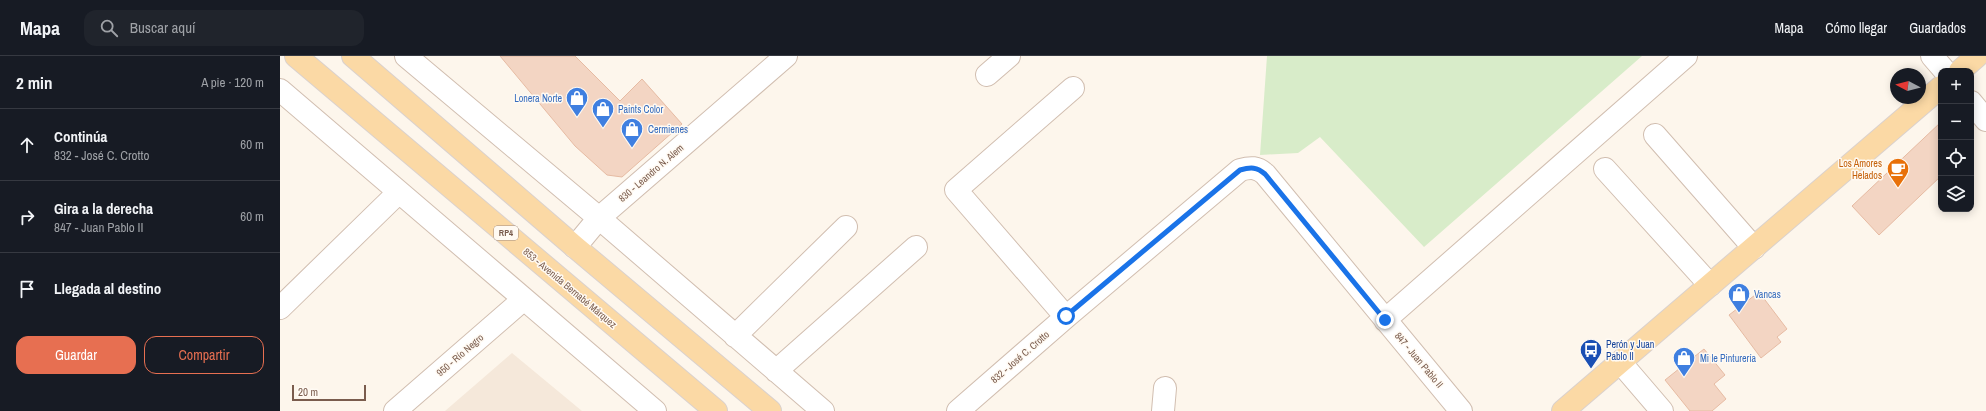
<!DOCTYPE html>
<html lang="es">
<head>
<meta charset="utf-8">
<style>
  body { margin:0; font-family:"Archivo Narrow",sans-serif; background:#20242c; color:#f1f3f6 }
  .controls { position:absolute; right:12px; top:12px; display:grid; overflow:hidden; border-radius:8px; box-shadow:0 2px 10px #0003 }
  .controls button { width:36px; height:36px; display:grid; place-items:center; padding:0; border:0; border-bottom:1px solid #363941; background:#171b24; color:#f1f3f6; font:20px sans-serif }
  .compass { position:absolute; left:1610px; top:12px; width:36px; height:36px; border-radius:50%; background:#171b24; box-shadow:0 2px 10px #0003; rotate:277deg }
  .scale { position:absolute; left:12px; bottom:10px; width:74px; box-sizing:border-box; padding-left:4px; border:2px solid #7a5c4d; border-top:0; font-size:11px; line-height:14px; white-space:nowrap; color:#7a5c4d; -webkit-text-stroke:3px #fffaf3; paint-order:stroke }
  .stop { position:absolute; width:12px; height:12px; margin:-9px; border:3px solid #1a73e8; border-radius:50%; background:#fff }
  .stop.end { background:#1a73e8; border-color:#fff; box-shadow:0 1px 4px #0008 }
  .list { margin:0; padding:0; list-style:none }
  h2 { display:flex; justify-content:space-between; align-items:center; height:52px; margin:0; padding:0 16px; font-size:17px }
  h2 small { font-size:13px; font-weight:400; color:#9ea1a6 }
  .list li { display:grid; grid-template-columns:26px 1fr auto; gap:12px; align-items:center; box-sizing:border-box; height:72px; padding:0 16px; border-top:1px solid #363941 }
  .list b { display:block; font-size:15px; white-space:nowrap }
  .list p { margin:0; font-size:13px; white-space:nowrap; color:#9ea1a6 }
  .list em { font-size:13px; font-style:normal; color:#9ea1a6 }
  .actions { display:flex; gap:8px; padding:12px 16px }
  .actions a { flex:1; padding:9px 0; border:1px solid #e76f51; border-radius:12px; text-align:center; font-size:14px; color:#e76f51 }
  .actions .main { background:#e76f51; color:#fff }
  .icon { flex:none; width:22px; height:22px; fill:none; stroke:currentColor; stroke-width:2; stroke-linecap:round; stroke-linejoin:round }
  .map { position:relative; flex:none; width:1706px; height:355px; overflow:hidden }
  header { display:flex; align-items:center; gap:24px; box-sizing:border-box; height:56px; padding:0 20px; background:#171b24; border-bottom:1px solid #363941 }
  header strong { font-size:19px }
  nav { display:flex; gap:22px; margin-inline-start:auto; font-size:14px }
  .search { width:280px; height:36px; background:#20242c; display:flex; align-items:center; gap:10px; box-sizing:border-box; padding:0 14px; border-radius:12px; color:#9ea1a6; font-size:15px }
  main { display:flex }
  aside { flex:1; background:#171b24 }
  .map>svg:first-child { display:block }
  .residential { fill:#f5e8da }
  .park { fill:#d8ecc9 }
  .building { fill:#f3d5c3; stroke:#e6bba3 }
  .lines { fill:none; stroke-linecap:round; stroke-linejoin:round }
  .minor-casing { stroke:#d1beb0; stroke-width:24 }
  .major-casing { stroke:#dad1cd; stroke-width:24 }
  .minor { stroke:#fff; stroke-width:22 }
  .major { stroke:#fbd9a5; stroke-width:22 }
  .route { stroke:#1a73e8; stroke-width:5 }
  .labels { text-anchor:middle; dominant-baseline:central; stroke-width:3; stroke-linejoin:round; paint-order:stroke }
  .shield { fill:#fffaf3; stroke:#a28b7f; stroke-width:1 }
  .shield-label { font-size:9px; font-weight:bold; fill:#7a5c4d }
  .shop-label { font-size:10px; fill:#366cbe; stroke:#fffaf3; text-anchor:start }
  .food-label { font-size:10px; fill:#c56008; stroke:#fffaf3; text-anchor:end }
  .street-label { font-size:10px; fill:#7a5c4d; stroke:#fffaf3 }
  .transit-label { font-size:10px; fill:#164399; stroke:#fffaf3; text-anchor:start }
</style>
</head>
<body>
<header>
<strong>Mapa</strong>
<div class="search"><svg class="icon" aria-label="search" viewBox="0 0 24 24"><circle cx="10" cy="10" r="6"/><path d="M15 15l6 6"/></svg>Buscar aquí</div>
<nav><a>Mapa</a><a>Cómo llegar</a><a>Guardados</a></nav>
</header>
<main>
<aside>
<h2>2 min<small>A pie · 120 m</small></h2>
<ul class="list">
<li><svg class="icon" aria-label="ahead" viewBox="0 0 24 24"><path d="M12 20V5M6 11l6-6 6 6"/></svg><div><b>Continúa</b><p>832 - José C. Crotto</p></div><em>60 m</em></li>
<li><svg class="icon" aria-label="right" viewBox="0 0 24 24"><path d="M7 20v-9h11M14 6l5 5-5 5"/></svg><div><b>Gira a la derecha</b><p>847 - Juan Pablo II</p></div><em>60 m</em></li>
<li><svg class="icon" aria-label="arrive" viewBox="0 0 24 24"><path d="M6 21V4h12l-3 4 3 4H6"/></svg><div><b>Llegada al destino</b></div></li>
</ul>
<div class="actions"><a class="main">Guardar</a><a>Compartir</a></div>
</aside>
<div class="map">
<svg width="1706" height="355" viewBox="0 0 1706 355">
  <rect width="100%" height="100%" fill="#fdf6ec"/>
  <!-- residential -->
  <path class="residential" d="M 232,297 L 302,355 L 165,355 Z"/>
  <!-- park -->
  <path class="park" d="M 987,0 L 1362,0 L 1144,191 L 1040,81 L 1018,97 L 980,99 Z"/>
  <!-- building -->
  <path class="building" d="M 220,0 L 295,0 L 340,45 L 362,23 L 402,68 L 342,121 L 327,119 L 295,90 Z
    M 1661,66 L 1661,120 L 1599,179 L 1572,150 Z
    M 1479,236 L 1507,273 L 1497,281 L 1501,286 L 1481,302 L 1449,259 Z
    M 1424,293 L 1445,319 L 1434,328 L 1446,343 L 1432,355 L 1410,355 L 1385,324 Z"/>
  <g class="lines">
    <!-- minor casing -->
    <g class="minor-casing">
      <path id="minor" d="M 126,0 L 319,162 L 543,355
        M 1652,0 L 1665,15
        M 707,19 L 729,0
        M 0,34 L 375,355
        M 1691,46 L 1706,64
        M 1375,79 L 1474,192
        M 1325,113 L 1430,229
        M 295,191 L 319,162 L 506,0
        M 0,252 L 119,136
        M 786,261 L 676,134 L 793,32
        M 1105,264 L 1406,0
        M 455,280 L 566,171
        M 1340,306 L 1382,355
        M 496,315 L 636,191
        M 115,355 L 244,243
        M 678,355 L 786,261 L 960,114 C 971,111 977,111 985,118 L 1181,355
        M 883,355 L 885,332"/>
    </g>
    <!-- major casing -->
    <g class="major-casing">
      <path id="major" d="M 16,0 L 436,355
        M 73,0 L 295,191 L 490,355
        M 1680,15 L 1697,0
        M 1283,355 L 1661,31"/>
    </g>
    <!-- minor -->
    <use href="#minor" class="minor"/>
    <!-- major -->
    <use href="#major" class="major"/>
  </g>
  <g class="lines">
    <!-- route -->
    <path class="route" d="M 786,260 L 960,114 C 971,111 977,111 985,118 L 1105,264"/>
  </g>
  <!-- icons -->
  <defs>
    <g id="shop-pin" transform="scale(1.15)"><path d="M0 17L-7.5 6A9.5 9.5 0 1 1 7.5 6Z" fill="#3f7fe0" stroke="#fffaf3"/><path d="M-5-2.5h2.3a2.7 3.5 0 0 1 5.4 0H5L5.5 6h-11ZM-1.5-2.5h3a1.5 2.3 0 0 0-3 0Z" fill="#fff"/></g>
    <g id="cafe-pin" transform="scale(1.15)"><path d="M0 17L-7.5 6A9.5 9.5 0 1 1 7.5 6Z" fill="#e8710a" stroke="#fffaf3"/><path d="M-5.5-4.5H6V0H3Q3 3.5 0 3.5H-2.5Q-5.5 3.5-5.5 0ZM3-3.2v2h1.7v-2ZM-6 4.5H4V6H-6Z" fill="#fff"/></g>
    <g id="bus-pin" transform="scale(1.15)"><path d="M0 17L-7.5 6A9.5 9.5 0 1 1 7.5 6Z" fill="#1a4fb4" stroke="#fffaf3"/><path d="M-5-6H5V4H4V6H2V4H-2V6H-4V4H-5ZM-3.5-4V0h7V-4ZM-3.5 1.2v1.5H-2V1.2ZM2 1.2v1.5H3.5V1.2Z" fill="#fff"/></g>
  </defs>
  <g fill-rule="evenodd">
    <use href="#shop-pin" x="297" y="42"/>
    <use href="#shop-pin" x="323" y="53"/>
    <use href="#shop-pin" x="352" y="73"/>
    <use href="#cafe-pin" x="1618" y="113"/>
    <use href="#shop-pin" x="1459" y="238"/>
    <use href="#bus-pin" x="1311" y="294"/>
    <use href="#shop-pin" x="1404" y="302"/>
  </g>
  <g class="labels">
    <!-- shield labels -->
    <rect class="shield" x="214" y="170" width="24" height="14" rx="3"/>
    <g class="shield-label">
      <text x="226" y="177">RP4</text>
    </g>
    <!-- shop labels -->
    <g class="shop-label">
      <text x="282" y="42" text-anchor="end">Lonera Norte</text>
      <text x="338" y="53">Paints Color</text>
      <text x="368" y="73">Cermienes</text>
      <text x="1474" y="238">Vancas</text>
      <text x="1420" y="302">Mi le Pinturería</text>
    </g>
    <!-- food labels -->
    <g class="food-label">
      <text x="1602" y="107">Los Amores<tspan x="1602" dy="12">Helados</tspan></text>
    </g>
    <!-- street labels -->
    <g class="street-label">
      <text transform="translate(371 117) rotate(-41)">830 - Leandro N. Alem</text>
      <text transform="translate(290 232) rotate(40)">853 - Avenida Bernabé Márquez</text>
      <text transform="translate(180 299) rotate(-41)">950 - Río Negro</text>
      <text transform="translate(740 301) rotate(-41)">832 - José C. Crotto</text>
      <text transform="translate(1139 304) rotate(50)">847 - Juan Pablo II</text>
    </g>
    <!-- transit labels -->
    <g class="transit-label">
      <text x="1326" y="288">Perón y Juan<tspan x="1326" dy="12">Pablo II</tspan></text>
    </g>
  </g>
</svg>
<div class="controls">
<button>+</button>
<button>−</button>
<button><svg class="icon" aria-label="locate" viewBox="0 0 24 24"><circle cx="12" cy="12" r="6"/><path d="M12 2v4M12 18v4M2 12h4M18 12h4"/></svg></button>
<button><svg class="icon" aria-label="layers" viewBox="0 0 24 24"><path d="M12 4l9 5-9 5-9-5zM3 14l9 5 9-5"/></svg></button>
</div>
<svg class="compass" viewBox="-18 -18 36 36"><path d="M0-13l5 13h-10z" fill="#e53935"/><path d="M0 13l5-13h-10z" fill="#9ea1a6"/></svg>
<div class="scale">20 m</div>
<div class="stop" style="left:786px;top:260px"></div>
<div class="stop end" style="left:1105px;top:264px"></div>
</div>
</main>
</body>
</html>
